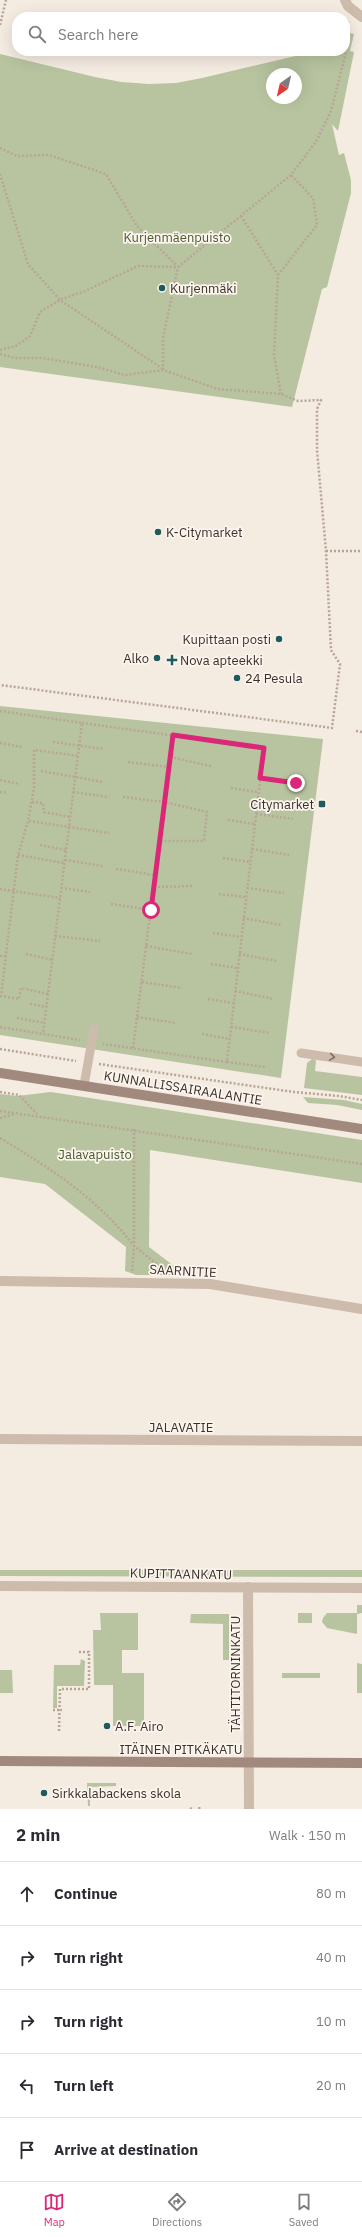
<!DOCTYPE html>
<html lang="en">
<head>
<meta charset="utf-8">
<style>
  body { margin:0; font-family:"IBM Plex Sans",sans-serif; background:#f7f7f7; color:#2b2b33 }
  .compass { position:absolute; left:266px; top:68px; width:36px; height:36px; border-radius:50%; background:#fff; box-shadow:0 4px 16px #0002; rotate:214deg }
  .stop { position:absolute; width:12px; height:12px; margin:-9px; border:3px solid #db2777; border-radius:50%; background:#fff }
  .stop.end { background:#db2777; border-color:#fff; box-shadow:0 1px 4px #0008 }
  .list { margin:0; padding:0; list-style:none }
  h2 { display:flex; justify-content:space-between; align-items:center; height:52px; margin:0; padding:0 16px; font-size:17px }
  h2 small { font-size:13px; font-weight:400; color:#7c7c81 }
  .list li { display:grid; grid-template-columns:26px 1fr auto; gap:12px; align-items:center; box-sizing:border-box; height:64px; padding:0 16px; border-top:1px solid #e1e1e2 }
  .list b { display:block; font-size:15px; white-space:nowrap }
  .list em { font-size:13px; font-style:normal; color:#7c7c81 }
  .icon { flex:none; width:22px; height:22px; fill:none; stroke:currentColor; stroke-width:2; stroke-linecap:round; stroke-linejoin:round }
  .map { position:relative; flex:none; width:362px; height:1809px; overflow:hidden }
  .search { position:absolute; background:#fff; box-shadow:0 4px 16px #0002; left:12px; right:12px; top:12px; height:44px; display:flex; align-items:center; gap:10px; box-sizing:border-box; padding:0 14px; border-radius:16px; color:#7c7c81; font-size:15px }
  .sheet { height:372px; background:#fff }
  nav { display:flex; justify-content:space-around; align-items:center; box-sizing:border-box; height:56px; border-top:1px solid #e1e1e2; background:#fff; font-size:11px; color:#7c7c81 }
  nav a { display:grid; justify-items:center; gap:2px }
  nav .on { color:#db2777 }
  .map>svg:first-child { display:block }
  .green { fill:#b8c4a0; fill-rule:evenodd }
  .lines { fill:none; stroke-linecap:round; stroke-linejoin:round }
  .path { stroke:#b9a596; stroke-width:2.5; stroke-dasharray:2 2; stroke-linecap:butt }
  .lane { stroke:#cdbbac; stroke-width:9 }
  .street { stroke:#cdbbac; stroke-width:10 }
  .secondary { stroke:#a18a7d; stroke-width:10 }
  .oneway { stroke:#7d6f65 }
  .route { stroke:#db2777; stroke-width:5 }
  .poi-dot { fill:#1f5a5e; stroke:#fbf5ee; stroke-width:1.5 }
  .labels { text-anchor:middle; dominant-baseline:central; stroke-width:3.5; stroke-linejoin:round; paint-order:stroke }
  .park-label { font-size:13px; fill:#4a5a2e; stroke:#fbf5ee }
  .poi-label { font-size:13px; fill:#3b302b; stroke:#fbf5ee; text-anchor:start }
  .street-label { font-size:13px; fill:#3b302b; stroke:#fbf5ee }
</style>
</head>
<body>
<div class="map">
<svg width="362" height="1809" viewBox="0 0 362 1809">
  <rect width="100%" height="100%" fill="#f4ebe1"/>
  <!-- green -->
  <path class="green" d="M 345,32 L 354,34 L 350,51 L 354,52 L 338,131 L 332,124 L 339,155 L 344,153 L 351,180 L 351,193 L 327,287 L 322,289 L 292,407 L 0,367 L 0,54 L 95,77 L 121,82 L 149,84 L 176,83 L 202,78 L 317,51 L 345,51 ZM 272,74 L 296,74 L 296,98 L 272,98 Z
    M 0,706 L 323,739 L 281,1078 L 0,1035 Z
    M 312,1059 L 316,1060 L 315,1071 L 362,1077 L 362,1095 L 304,1088 L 307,1063 Z
    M 51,1092 L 362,1140 L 362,1183 L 150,1150 L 149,1247 L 178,1269 L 171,1275 L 136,1275 L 125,1271 L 126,1247 L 45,1184 L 0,1177 L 0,1094 L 17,1096 Z
    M 303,1097 L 344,1100 L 362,1104 L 362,1110 L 337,1105 L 308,1103 Z
    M 0,1570 L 362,1570 L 362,1577 L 0,1576 Z
    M 357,1605 L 362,1605 L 362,1613 L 357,1614 L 357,1634 L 327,1628 L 322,1622 L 323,1618 L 327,1613 L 357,1613 Z
    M 100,1613 L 138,1613 L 138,1650 L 122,1650 L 122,1673 L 144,1673 L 144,1726 L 113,1726 L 113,1685 L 94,1685 L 93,1630 L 101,1630 Z
    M 298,1613 L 312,1613 L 312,1623 L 298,1623 Z
    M 191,1614 L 229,1614 L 229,1660 L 223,1660 L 223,1624 L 190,1623 Z
    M 357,1643 L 357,1663 L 362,1664 L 362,1693 L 357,1693 Z
    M 81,1659 L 85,1661 L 84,1686 L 57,1686 L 57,1708 L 53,1708 L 54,1665 L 80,1665 Z
    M 0,1670 L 12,1670 L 13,1693 L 0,1693 Z
    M 282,1673 L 320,1673 L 320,1678 L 282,1678 Z
    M 87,1783 L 116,1783 L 116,1786 L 90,1787 L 90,1806 L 88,1806 Z"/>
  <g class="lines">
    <!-- path -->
    <path class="path" d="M 0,25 L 6,0
      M 0,148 L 17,156 L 49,155 L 106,174 L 137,226 L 177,266
      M 0,174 L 28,264 L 60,300 L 163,369
      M 241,216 L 278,275 L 274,355 L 281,394
      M 278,275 L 317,225 L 313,198 L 291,175
      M 0,350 L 16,346 L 30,336 L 40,312 L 60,300 L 85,291 L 138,266 L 178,267 L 291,175 L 317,140 L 331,111 L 346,52 L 348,21
      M 0,354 L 15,358 L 42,358 L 97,367 L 125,375 L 163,370 L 218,389 L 281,394 L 298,401 L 321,400 L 317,409 L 317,450 L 326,551 L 331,650 L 340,664 L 332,728 L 0,685
      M 163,370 L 163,338 L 178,267
      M 326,551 L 362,551
      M 0,711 L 82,723 L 43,1034
      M 82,723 L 264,748 L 227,1062 L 103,1044
      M 356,731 L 362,732
      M 53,742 L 104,749
      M 0,743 L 22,747
      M 170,757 L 211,766
      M 128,762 L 169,767
      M 41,771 L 103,782
      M 260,778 L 296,783
      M 0,780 L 20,784
      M 231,788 L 258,792
      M 0,792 L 8,793
      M 73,792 L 109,797
      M 123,797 L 164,802 L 207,812 L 204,841 L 159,841
      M 32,802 L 43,803 L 44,812 L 70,817
      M 256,814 L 293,819
      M 228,820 L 255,824
      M 29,821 L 109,833
      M 40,845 L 66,850
      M 252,849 L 289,855
      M 18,855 L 64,863
      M 223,858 L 250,862
      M 65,860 L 103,866
      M 116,869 L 155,875
      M 154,887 L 193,886
      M 61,888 L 90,892
      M 247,888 L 284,893
      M 0,889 L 60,898
      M 219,894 L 246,897
      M 111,904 L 151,910
      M 243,918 L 281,925
      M 213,933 L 241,937
      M 55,936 L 100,941
      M 146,946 L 192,954
      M 26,954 L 53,960
      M 239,954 L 277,961
      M 0,956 L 7,956
      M 211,964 L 237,968
      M 142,982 L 182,988
      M 235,991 L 274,999
      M 48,994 L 21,988 L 19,999 L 1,996 L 18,855 L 28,821 L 34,788 L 34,750 L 78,756
      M 208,999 L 233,1003
      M 30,1004 L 47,1007
      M 137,1017 L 176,1023
      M 17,1018 L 45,1023
      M 0,1027 L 80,1040
      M 231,1027 L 270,1033
      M 202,1034 L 230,1039
      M 133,1048 L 173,735
      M 0,1049 L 76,1061
      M 227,1062 L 265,1067
      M 99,1064 L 294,1092 L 339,1096 L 362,1100
      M 0,1092 L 19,1095 L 37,1114
      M 0,1111 L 362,1164
      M 0,1118 L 15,1114
      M 134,1129 L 134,1246 L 166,1271
      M 0,1138 C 51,1169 96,1197 134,1246 L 132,1271
      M 53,1710 L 62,1710
      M 59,1731 L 60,1689 L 89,1689 L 89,1652 L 78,1652
      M 190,1808 L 192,1809
      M 199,1809 L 200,1806"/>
    <!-- lane -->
    <path class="lane" d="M 301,1053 L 362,1062
      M 84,1085 L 94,1029"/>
    <!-- street -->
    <path class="street" d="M 345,0 L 348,6 L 362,17
      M 0,1281 L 210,1284 L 362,1309
      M 0,1439 L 362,1441
      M 0,1586 L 362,1588
      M 248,1587 L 249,1809"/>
    <!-- secondary -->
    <path class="secondary" d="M 0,1073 L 362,1129
      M 0,1761 L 362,1763"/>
  </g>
  <!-- one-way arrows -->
  <defs><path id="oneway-chevron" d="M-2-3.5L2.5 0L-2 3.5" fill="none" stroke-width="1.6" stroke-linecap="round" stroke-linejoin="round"/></defs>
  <use class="oneway" href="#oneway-chevron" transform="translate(332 1057) rotate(9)"/>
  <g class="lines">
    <!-- route -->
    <path class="route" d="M 151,910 L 173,735 L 264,748 L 260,778 L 296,783"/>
  </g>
  <!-- markers -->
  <g class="poi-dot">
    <circle cx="162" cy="288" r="4"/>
    <circle cx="158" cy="532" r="4"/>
    <circle cx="279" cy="639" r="4"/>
    <circle cx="157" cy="658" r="4"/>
    <path d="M170 654h4v4h4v4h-4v4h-4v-4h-4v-4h4z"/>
    <circle cx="237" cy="678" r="4"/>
    <rect x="318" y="800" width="8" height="8" rx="2"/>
    <circle cx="107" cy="1726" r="4"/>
    <circle cx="44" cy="1793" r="4"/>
  </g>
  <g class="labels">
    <!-- park labels -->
    <g class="park-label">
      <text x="177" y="237">Kurjenmäenpuisto</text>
      <text x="95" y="1154">Jalavapuisto</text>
    </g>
    <!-- poi labels -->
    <g class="poi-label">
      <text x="170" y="288">Kurjenmäki</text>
      <text x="166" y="532">K-Citymarket</text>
      <text x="271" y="639" text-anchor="end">Kupittaan posti</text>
      <text x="149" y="658" text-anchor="end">Alko</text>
      <text x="180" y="660">Nova apteekki</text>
      <text x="245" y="678">24 Pesula</text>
      <text x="314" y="804" text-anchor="end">Citymarket</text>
      <text x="115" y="1726">A.F. Airo</text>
      <text x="52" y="1793">Sirkkalabackens skola</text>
    </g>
    <!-- street labels -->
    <g class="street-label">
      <text transform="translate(183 1088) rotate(9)">KUNNALLISSAIRAALANTIE</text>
      <text transform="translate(183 1271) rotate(3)">SAARNITIE</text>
      <text x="181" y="1427">JALAVATIE</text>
      <text transform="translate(181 1574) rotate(1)">KUPITTAANKATU</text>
      <text transform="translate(235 1674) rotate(-90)">TÄHTITORNINKATU</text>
      <text x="181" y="1749">ITÄINEN PITKÄKATU</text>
    </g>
  </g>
</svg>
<svg class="compass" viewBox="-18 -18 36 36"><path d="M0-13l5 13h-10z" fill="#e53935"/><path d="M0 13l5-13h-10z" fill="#7c7c81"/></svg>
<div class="stop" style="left:151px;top:910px"></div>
<div class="stop end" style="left:296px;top:783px"></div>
<div class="search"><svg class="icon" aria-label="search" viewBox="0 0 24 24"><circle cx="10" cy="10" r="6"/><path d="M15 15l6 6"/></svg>Search here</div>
</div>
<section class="sheet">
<h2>2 min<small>Walk · 150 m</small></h2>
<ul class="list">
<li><svg class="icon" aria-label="ahead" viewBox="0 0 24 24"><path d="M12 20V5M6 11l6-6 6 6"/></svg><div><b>Continue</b></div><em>80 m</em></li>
<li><svg class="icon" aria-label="right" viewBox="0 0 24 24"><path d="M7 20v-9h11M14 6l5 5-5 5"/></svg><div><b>Turn right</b></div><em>40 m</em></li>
<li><svg class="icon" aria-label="right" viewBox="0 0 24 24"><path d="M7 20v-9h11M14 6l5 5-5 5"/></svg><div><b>Turn right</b></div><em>10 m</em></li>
<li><svg class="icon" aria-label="left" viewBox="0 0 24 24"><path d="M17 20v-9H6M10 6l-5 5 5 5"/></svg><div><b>Turn left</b></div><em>20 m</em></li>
<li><svg class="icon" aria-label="arrive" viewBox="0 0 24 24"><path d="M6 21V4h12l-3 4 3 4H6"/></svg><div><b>Arrive at destination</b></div></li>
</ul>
</section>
<nav>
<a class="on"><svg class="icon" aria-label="map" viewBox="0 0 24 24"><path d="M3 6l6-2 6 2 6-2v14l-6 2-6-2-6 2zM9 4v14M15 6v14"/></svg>Map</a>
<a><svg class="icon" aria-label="directions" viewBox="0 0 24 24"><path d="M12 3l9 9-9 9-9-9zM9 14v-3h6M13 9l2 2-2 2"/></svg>Directions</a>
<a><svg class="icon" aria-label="saved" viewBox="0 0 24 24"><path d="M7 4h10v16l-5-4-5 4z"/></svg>Saved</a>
</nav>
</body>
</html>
